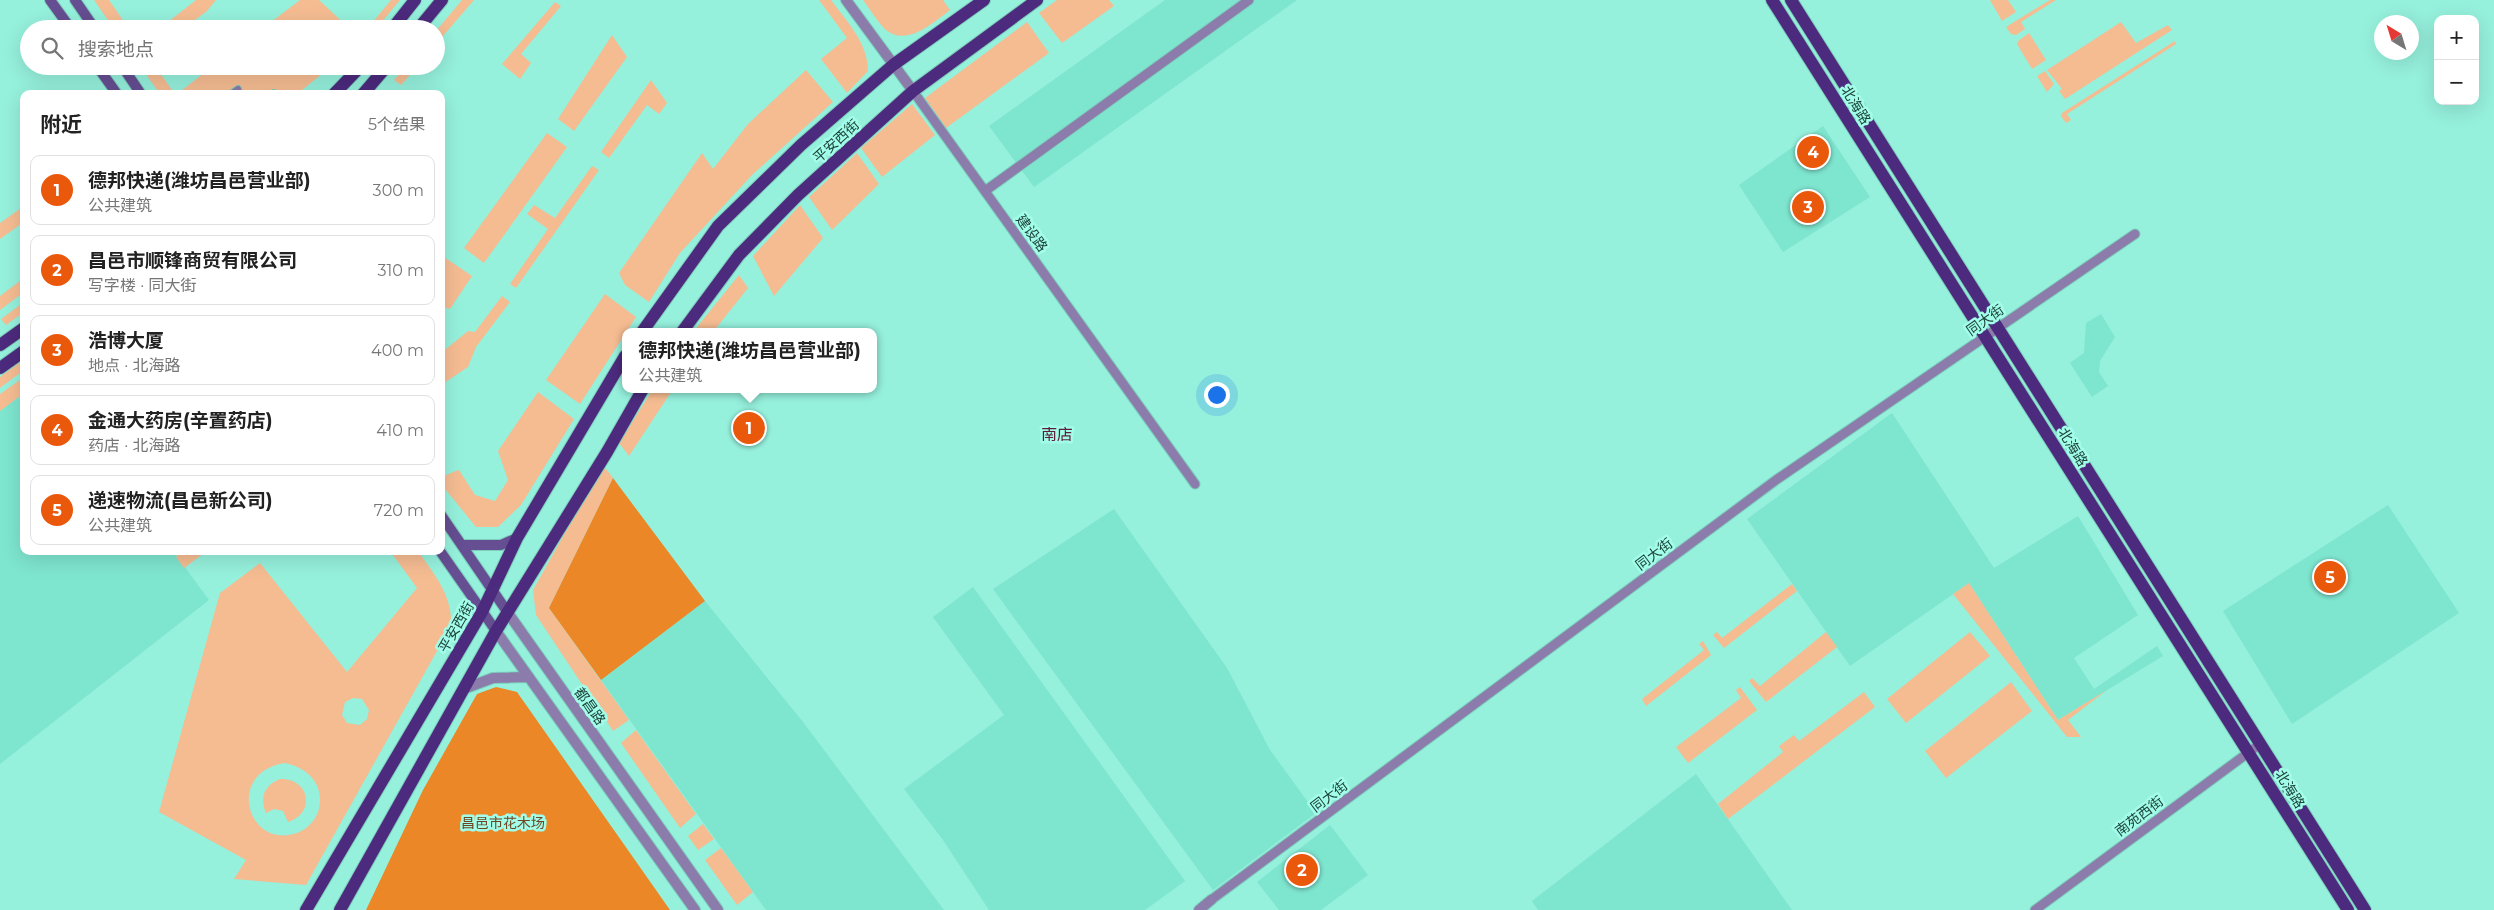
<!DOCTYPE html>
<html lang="zh">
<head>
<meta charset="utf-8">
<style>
  body { margin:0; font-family:Montserrat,"Noto Sans SC",sans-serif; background:#f2f2f2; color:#222 }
  .controls { position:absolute; right:15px; top:15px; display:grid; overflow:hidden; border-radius:10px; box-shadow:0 5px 20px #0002 }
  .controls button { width:45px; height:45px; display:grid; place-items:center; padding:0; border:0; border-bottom:1px solid #e0e0e0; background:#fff; color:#222; font:25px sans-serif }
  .compass { position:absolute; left:2374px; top:15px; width:45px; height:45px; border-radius:50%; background:#fff; box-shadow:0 5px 20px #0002; rotate:322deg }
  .you { position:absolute; left:1216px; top:394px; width:18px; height:18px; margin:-12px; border:4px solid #fff; border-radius:50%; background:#1a73e8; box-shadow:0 0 0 8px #1a73e833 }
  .badge { display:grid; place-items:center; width:32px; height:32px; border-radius:50%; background:#ea580c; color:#fff; font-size:16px; font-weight:700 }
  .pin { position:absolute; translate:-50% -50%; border:2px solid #fff; box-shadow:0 1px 5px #0006 }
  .popup { position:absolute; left:622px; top:328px; width:255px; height:65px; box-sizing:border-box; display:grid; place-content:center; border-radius:10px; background:#fff; filter:drop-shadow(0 1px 4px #0005); font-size:16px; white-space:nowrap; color:#767676 }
  .popup b { font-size:19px; color:#222 }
  .popup::after { content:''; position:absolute; left:50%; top:100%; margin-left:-10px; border:10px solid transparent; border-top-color:#fff }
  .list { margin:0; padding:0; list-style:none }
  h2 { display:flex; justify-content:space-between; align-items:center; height:65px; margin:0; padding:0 20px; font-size:21px }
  h2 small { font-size:16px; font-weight:400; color:#767676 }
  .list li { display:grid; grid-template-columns:32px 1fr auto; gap:15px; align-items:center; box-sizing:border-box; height:70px; margin:0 10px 10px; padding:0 10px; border:1px solid #e0e0e0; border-radius:10px }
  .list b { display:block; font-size:19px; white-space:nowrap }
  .list p { margin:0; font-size:16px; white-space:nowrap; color:#767676 }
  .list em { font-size:16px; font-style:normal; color:#767676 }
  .icon { flex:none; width:28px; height:28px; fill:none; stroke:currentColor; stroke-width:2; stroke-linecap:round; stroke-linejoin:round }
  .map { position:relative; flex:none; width:2494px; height:910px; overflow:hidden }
  .search { position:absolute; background:#fff; box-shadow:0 5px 20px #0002; left:20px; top:20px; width:425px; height:55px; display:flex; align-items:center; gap:12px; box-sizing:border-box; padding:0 18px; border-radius:28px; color:#767676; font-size:19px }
  .panel { position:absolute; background:#fff; box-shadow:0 5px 20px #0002; left:20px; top:90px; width:425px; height:465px; border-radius:10px }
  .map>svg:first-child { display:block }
  .built { fill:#7ee5cf }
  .green { fill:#f5bc92; fill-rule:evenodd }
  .forest { fill:#eb8727 }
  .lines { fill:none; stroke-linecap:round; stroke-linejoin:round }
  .pedestrian-casing { stroke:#7dcdbc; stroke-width:8 }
  .minor-casing { stroke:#7dcdbc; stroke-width:11 }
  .tertiary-casing { stroke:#7dcdbc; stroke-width:12 }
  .secondary-casing { stroke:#7dcdbc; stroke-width:12 }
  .primary-casing { stroke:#7dcdbc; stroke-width:14 }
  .pedestrian { stroke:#8b7cab; stroke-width:6 }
  .minor { stroke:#8b7cab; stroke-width:9 }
  .tertiary { stroke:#8b7cab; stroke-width:10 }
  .secondary { stroke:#654e91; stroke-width:10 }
  .primary { stroke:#4c2a7d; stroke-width:12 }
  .labels { text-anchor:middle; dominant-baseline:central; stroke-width:5; stroke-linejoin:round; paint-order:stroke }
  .street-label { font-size:14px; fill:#1d433b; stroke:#a2fde9 }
  .park-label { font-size:14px; fill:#6e4523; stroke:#a2fde9 }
  .quarter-label { font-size:16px; fill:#601d39; stroke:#a2fde9 }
</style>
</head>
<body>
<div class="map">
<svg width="2494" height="910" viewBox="0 0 2494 910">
  <rect width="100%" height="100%" fill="#95f0dc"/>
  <!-- built -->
  <path class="built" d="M 1165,0 L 1297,0 L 1034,187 L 989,126 Z
    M 1823,126 L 1870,197 L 1783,252 L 1739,185 Z
    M 2101,314 L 2115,337 L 2100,361 L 2099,372 L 2108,386 L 2092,397 L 2070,363 L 2084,353 L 2086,323 Z
    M 24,393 L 24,551 L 173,551 L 209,600 L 0,764 L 0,411 Z
    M 1892,413 L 1994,568 L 2078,516 L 2138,615 L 2074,658 L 2094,689 L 2157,646 L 2163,656 L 2058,720 L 1969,583 L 1850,666 L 1747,519 Z
    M 2388,505 L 2459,613 L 2292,724 L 2223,611 Z
    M 1114,509 L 1227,668 L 1270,750 L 1316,813 L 1213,890 L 993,589 Z
    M 973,587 L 1185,881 L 1145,910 L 989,910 L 943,840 L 904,789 L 1004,715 L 933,617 Z
    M 705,601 L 803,722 L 944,910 L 766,910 L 601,680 Z
    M 1696,774 L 1792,910 L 1538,910 L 1532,901 Z
    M 1330,825 L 1368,875 L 1321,910 L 1279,910 L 1257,882 Z"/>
  <!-- green -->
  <path class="green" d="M 94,0 L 109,0 L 129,29 L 114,29 Z
    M 196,0 L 216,0 L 207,11 L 183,29 L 159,29 Z
    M 300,0 L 319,0 L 350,29 L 262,29 Z
    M 391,0 L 400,0 L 376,29 L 367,29 Z
    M 462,0 L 474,0 L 436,44 L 436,31 Z
    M 819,0 L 831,0 C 847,22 868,43 868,71 L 847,93 L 821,59 L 847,38 Z
    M 863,0 L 943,0 L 950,10 C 932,24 903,50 882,26 C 875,18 869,8 863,0 Z
    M 1057,0 L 1109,0 L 1114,6 L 1062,43 L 1039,13 Z
    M 1990,0 L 2008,0 L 2016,12 L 2002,21 Z
    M 2050,0 L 2056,0 L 2021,22 L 2025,29 L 2016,35 L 2011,34 L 2006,27 Z
    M 555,2 L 561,6 L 521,54 L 531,63 L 520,79 L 502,64 Z
    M 1027,22 L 1049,53 L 946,128 L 925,98 Z
    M 2121,22 L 2136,43 L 2168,25 L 2172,30 L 2065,99 L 2059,91 L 2062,89 L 2047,70 Z
    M 2029,33 L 2046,60 L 2032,69 L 2017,44 L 2018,41 Z
    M 612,35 L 627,57 L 574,131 L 558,119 Z
    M 2175,41 L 2176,44 L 2067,114 L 2071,120 L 2066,123 L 2061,116 L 2062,113 Z
    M 140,66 L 155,66 L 175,94 L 160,94 Z
    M 213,66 L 332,66 L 297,94 L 177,94 Z
    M 406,66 L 418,66 L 401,85 L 394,80 Z
    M 806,70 L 833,102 L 752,175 L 680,253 L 649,302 L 625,285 L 619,273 L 702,153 L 713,169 L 748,124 Z
    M 2045,71 L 2054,84 L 2047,92 L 2037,76 Z
    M 651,80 L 667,103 L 659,114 L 647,105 L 609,158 L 601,152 Z
    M 912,104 L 935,135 L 882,177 L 861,148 Z
    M 547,133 L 567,147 L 484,263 L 464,248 Z
    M 857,153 L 879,184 L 832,230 L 809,197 Z
    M 592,166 L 599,170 L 516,288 L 510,284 L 548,229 L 527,214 L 534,205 L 555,218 Z
    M 800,205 L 823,238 L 774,296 L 753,256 Z
    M 24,206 L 24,222 L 0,239 L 0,223 Z
    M 441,255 L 472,276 L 450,309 L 441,306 Z
    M 739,275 L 748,288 L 713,332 L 693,332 Z
    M 24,278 L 24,292 L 0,310 L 0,296 Z
    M 605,294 L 636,317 L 580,404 L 546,380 Z
    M 502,296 L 510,302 L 476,347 L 468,367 L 441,385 L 441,353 L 468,331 L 475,332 Z
    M 24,302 L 24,312 L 6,325 L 1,319 Z
    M 24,359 L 24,370 L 0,388 L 0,377 Z
    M 24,377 L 24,393 L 0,411 L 0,394 Z
    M 653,389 L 673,389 L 629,456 L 619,443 Z
    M 538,392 L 574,419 L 521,505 L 498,527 L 476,527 L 441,484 C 441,475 451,473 459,470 L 475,495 L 495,501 L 508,480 L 498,451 Z
    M 603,465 L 613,478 L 549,608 L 629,720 L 613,731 L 536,615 L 533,590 Z
    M 183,551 L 207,551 L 184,568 L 176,557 Z
    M 390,551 L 418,551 C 434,574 453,596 451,626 L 306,885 L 234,879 L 246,860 L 159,812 L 220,593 L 260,563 L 347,672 L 417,588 ZM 353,698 L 362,699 L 369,710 L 367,719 L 360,725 L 347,723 L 342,715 L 345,702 ZM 285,763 C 309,768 326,786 318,812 C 315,821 306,830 297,833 C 247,850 225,772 285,763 Z
    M 1969,583 L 2058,720 L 2107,690 L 2068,720 L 2081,737 L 2067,737 L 1953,594 Z
    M 1792,584 L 1797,591 L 1724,648 L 1713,635 L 1717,632 L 1722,638 Z
    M 1826,632 L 1837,647 L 1766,702 L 1749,681 L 1752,678 L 1760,686 Z
    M 1970,632 L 1990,656 L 1906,723 L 1887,699 Z
    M 1703,641 L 1711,655 L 1646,706 L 1642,699 L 1704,650 L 1699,644 Z
    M 2011,682 L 2032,711 L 1946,778 L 1925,751 Z
    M 1740,687 L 1757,710 L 1688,763 L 1676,747 L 1741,698 L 1736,690 Z
    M 1864,692 L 1875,707 L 1728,819 L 1718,804 L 1783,752 L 1779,746 L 1794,735 L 1799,741 Z
    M 636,730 L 696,814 L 680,828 L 621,743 Z
    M 280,779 C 310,778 316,813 288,822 L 283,811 L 274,809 L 266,813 C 259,797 265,785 280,779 Z
    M 703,824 L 714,839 L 698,850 L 688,836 Z
    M 721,848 L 753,892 L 737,905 L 705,860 Z"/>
  <!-- forest -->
  <path class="forest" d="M 613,478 L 705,601 L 601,680 L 549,608 Z
    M 496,687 L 517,692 L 670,910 L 366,910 L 423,790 L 477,694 Z"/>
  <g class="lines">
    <!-- pedestrian casing -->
    <g class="pedestrian-casing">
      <path id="pedestrian" d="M 341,66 L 351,78
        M 274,93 L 274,94
        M 231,94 L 238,89"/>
    </g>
    <!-- minor casing -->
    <g class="minor-casing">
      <path id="minor" d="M 913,91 L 1195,484
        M 985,191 L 1249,0
        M 1211,900 L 1776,480 L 2135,234
        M 2035,910 L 2260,744"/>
    </g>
    <!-- tertiary casing -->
    <g class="tertiary-casing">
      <path id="tertiary" d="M 846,0 L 913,91
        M 508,613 L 718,910
        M 496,631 L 695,910
        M 466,688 L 493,678 L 529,677
        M 1199,910 L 1211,900"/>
    </g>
    <!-- secondary casing -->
    <g class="secondary-casing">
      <path id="secondary" d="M 50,0 L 71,29
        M 75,0 L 95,29
        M 97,66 L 117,94
        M 122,66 L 141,94
        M 441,515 L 508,613
        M 462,545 L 501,545 L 517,538
        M 440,551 L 496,631"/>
    </g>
    <!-- primary casing -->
    <g class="primary-casing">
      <path id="primary" d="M 1772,0 L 2348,910
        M 1791,0 L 2365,910
        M 392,29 L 415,0
        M 418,29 L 442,0
        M 334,94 L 361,66
        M 363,94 L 387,66
        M 642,332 L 718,226 L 801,145 L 893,65 L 984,0
        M 682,332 L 739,255 L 798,195 L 913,91 L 1037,0
        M 0,345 L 24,328
        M 0,368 L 24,351
        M 306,910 L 482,612 L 517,538 L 625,356
        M 340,910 L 496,631 L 607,452 L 643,389"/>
    </g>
    <!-- pedestrian -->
    <use href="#pedestrian" class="pedestrian"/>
    <!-- minor -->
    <use href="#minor" class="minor"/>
    <!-- tertiary -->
    <use href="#tertiary" class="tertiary"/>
    <!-- secondary -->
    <use href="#secondary" class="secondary"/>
    <!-- primary -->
    <use href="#primary" class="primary"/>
  </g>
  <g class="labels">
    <!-- street labels -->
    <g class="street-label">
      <text transform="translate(1856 105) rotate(58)">北海路</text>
      <text transform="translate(836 141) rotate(-42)">平安西街</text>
      <text transform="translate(1032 233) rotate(54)">建设路</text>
      <text transform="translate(1985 320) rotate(-35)">同大街</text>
      <text transform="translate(2073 447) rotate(58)">北海路</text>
      <text transform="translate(1654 554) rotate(-37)">同大街</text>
      <text transform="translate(456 627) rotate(-60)">平安西街</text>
      <text transform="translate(590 706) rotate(55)">都昌路</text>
      <text transform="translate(2290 789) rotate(58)">北海路</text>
      <text transform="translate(1329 796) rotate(-37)">同大街</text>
      <text transform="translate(2139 816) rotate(-37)">南苑西街</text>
    </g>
    <!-- park labels -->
    <g class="park-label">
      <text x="503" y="823">昌邑市花木场</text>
    </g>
    <!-- quarter labels -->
    <g class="quarter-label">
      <text x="1057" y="434">南店</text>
    </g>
  </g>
</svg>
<div class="controls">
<button>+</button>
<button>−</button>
</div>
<svg class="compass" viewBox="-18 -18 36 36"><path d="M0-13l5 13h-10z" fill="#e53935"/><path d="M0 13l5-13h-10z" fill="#767676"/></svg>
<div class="you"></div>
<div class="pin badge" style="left:749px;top:428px">1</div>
<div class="popup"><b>德邦快递(潍坊昌邑营业部)</b>公共建筑</div>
<div class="pin badge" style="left:1302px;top:870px">2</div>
<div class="pin badge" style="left:1808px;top:207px">3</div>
<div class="pin badge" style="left:1813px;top:152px">4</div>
<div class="pin badge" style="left:2330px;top:577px">5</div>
<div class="search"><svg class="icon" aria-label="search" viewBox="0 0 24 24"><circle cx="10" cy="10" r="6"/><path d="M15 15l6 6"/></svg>搜索地点</div>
<section class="panel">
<h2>附近<small>5个结果</small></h2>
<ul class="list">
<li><span class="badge">1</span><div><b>德邦快递(潍坊昌邑营业部)</b><p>公共建筑</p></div><em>300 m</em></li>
<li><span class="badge">2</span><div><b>昌邑市顺锋商贸有限公司</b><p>写字楼 · 同大街</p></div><em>310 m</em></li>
<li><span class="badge">3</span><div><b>浩博大厦</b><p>地点 · 北海路</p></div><em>400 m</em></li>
<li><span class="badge">4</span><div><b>金通大药房(辛置药店)</b><p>药店 · 北海路</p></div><em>410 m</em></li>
<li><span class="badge">5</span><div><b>递速物流(昌邑新公司)</b><p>公共建筑</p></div><em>720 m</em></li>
</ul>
</section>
</div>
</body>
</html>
